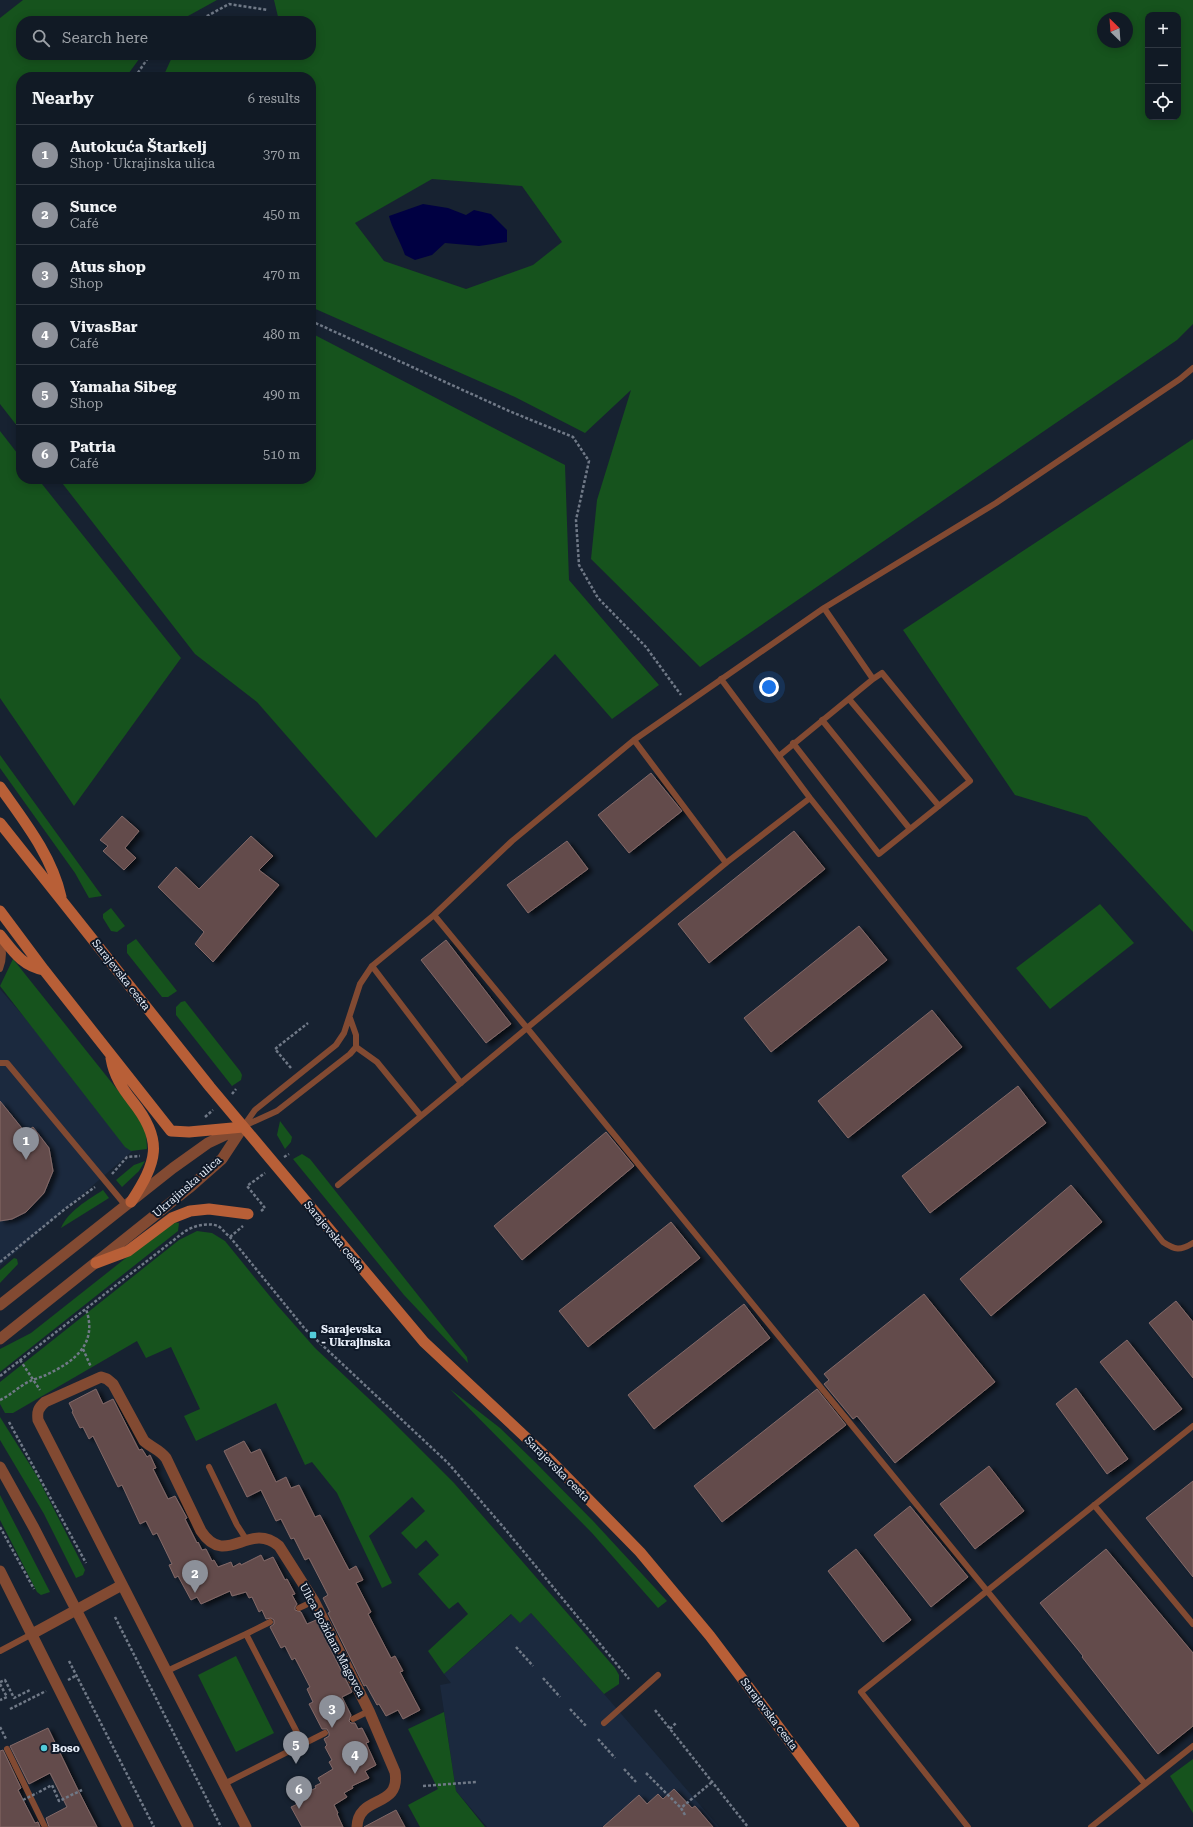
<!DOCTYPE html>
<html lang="en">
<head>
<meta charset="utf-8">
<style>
  body { margin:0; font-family:"Roboto Serif",serif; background:#1e2732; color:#f1f3f6 }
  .controls { position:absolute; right:12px; top:12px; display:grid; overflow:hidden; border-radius:8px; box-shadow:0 2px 10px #0003 }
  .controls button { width:36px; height:36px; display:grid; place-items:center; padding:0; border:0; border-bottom:1px solid #303842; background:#111a25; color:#f1f3f6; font:20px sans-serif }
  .compass { position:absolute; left:1097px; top:12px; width:36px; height:36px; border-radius:50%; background:#111a25; box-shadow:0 2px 10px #0003; rotate:335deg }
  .you { position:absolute; left:769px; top:687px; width:14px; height:14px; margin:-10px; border:3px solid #fff; border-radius:50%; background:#1a73e8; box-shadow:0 0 0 6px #1a73e833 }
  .badge { display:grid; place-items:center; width:26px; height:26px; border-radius:50%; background:#8c9099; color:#fff; font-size:13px; font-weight:700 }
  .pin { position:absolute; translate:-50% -33px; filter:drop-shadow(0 1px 2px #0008) }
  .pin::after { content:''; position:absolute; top:21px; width:14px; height:12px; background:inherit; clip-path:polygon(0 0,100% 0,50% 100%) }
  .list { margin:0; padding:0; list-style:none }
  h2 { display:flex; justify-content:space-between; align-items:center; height:52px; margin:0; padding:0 16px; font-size:17px }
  h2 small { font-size:13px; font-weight:400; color:#9ca1a7 }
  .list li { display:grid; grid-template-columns:26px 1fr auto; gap:12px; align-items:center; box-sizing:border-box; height:60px; padding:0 16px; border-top:1px solid #303842 }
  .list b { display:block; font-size:15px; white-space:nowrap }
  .list p { margin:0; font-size:13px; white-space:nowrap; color:#9ca1a7 }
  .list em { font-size:13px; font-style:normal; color:#9ca1a7 }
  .icon { flex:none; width:22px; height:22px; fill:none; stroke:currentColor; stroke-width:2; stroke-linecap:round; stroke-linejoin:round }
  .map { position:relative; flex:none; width:1193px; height:1827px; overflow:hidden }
  .search { position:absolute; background:#111a25; box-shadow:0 2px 10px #0003; left:16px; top:16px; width:300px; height:44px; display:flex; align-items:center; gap:10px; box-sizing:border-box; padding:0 14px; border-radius:16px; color:#9ca1a7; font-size:15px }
  .panel { position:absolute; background:#111a25; box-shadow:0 2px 10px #0003; left:16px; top:72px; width:300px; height:412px; border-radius:16px }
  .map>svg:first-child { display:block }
  .built { fill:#1b293e }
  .green { fill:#16531d; fill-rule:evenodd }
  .water { fill:#000042 }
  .building { fill:#644c4b; stroke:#836968; filter:url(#shadow) }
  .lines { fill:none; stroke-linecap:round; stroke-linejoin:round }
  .path { stroke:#707987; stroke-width:2.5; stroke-dasharray:3 2; stroke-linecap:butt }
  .service { stroke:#824a32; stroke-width:6 }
  .minor { stroke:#824a32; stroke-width:11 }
  .tertiary { stroke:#824a32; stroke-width:11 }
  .secondary { stroke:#b85f37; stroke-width:11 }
  .path-bridge { stroke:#707987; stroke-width:2.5; stroke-dasharray:3 2; stroke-linecap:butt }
  .poi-dot { fill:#52cbd9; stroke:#0e1827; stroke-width:1.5 }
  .labels { text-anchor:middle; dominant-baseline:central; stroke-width:4; stroke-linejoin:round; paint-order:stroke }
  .street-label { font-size:11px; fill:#e6edf8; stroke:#0e1827 }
  .poi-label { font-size:11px; font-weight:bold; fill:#e6edf8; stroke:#0e1827; text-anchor:start }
</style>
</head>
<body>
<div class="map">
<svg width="1193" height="1827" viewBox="0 0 1193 1827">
  <defs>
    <filter id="shadow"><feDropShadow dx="4.5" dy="2.5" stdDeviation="2" flood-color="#0009"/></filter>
  </defs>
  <rect width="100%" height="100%" fill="#172231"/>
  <!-- built -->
  <path class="built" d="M 0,989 L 137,1147 L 0,1266 Z
    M 531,1613 L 604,1694 L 719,1827 L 487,1827 L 456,1791 L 440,1685 L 451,1683 L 444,1674 L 512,1614 L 519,1622 Z"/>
  <!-- green -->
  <path class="green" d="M 23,0 L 217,0 L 179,21 L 21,21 L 21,55 L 142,55 L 126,77 L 21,77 L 21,431 L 0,404 L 0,18 Z
    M 274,0 L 1193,0 L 1193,324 L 1177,340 L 700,667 L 591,559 L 597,500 L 631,390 L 585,433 L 515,397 L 311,307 L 311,77 L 163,77 L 173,55 L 311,55 L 311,21 L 279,21 ZM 1148,15 L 1178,15 L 1178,117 L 1148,117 ZM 1103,18 L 1127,18 L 1127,42 L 1103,42 ZM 432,179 L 522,186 L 562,242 L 533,265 L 466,289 L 384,261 L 355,223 Z
    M 311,333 L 565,465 L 569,580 L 659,685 L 612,719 L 555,654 L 376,838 L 257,702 L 195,654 L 59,479 L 311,479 Z
    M 0,431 L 21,458 L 21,479 L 38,479 L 181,658 L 74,806 L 0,698 Z
    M 1193,439 L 1193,932 L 1087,817 L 1015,795 L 903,630 Z
    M 0,755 L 102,896 L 89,898 L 75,873 L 0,768 Z
    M 1100,904 L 1134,943 L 1050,1009 L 1016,968 Z
    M 111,908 L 125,926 L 117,932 L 111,931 L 103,918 L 103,914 Z
    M 136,939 L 177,991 L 168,997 L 162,997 L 127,953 L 127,945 Z
    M 13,959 L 136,1113 L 146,1132 L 147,1149 L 131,1151 L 125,1147 L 0,986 Z
    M 185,1001 L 240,1071 L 242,1075 L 241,1080 L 232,1086 L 176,1015 L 176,1007 L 181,1002 Z
    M 280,1121 L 292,1137 L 291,1142 L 285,1149 L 277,1135 Z
    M 302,1154 L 310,1159 L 467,1357 L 468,1363 L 404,1295 L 293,1159 Z
    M 145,1161 L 139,1171 L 122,1187 L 116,1180 L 134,1165 Z
    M 103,1190 L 109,1198 L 61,1228 C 68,1211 88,1200 103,1190 Z
    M 174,1222 L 179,1223 L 178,1231 L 0,1372 L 0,1349 L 31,1333 L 160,1231 Z
    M 197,1231 L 212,1233 L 225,1241 L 277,1305 L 315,1348 L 384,1413 L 454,1483 L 615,1668 L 619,1675 L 619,1684 L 604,1694 L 531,1613 L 520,1623 L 511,1614 L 444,1674 L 428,1651 L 468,1614 L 458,1602 L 449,1609 L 418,1574 L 439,1555 L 426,1540 L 416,1549 L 401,1533 L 425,1511 L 412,1497 L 369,1536 L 392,1583 L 382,1588 L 337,1493 L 312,1462 L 305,1465 L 276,1403 L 196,1441 L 184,1416 L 200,1409 L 171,1347 L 146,1358 L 137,1341 L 13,1413 L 5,1413 L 0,1404 L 0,1382 L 179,1240 Z
    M 14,1258 L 17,1259 L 18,1264 L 0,1283 L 0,1270 Z
    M 450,1389 L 500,1428 L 536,1463 L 594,1522 L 667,1601 L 658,1608 L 592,1533 Z
    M 0,1417 L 37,1476 L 85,1570 L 83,1575 L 76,1578 L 44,1514 L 0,1440 Z
    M 0,1495 L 50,1592 L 41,1595 L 37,1592 L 0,1520 Z
    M 236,1656 L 274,1733 L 236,1752 L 198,1675 Z
    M 444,1712 L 456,1791 L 485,1827 L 420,1827 L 408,1805 L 438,1789 L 408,1729 Z
    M 1193,1759 L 1193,1813 L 1170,1776 Z"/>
  <!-- water -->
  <path class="water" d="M 423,204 L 448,208 L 466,215 L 474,210 L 491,214 L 507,230 L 507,242 L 479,246 L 445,243 L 432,255 L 415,260 L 405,255 C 401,243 391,226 389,216 Z"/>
  <!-- building -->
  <path class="building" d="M 651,773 L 682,811 L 629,853 L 598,815 Z
    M 122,816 L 139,831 L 125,848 L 136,858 L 124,870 L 103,851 L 108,846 L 100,840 Z
    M 794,831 L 825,869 L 709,963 L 678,924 Z
    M 251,836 L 273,856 L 259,870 L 279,885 L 213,962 L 195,944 L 204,932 L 158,887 L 176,867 L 199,889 Z
    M 567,841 L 588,869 L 528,913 L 507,885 Z
    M 859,926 L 887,960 L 771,1052 L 744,1018 Z
    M 446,940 L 511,1024 L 486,1043 L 421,960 Z
    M 932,1010 L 962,1047 L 848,1138 L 818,1101 Z
    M 1018,1086 L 1046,1123 L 930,1213 L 902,1176 Z
    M 0,1101 L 25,1132 L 33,1127 L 49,1148 L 53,1171 L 44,1193 L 26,1212 L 12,1219 L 0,1221 Z
    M 606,1132 L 634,1166 L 522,1260 L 494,1226 Z
    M 1071,1185 L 1102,1222 L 991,1316 L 960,1279 Z
    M 671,1222 L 700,1258 L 588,1347 L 559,1311 Z
    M 924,1294 L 995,1382 L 895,1463 L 857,1416 L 853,1419 L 824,1384 L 829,1380 L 824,1374 Z
    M 1176,1301 L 1193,1322 L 1193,1378 L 1149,1323 Z
    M 744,1304 L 770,1338 L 654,1429 L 628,1395 Z
    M 1127,1340 L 1182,1409 L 1154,1430 L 1100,1362 Z
    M 1076,1388 L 1128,1459 L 1107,1474 L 1056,1404 Z
    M 96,1389 L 103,1404 L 113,1399 L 139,1450 L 142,1449 L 147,1457 L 150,1455 L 156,1468 L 153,1469 L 168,1499 L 175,1496 L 187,1518 L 185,1519 L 197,1543 L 198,1542 L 202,1550 L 206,1549 L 212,1561 L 214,1560 L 218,1567 L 231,1562 L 233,1567 L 240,1563 L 241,1565 L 261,1555 L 264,1561 L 273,1557 L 285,1580 L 287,1579 L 295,1594 L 292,1595 L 297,1604 L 295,1607 L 295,1610 L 301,1612 L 307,1624 L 316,1620 L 352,1692 L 342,1697 L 351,1715 L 349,1721 L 351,1723 L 355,1723 L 358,1729 L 362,1728 L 369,1742 L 366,1743 L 376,1765 L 365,1771 L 369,1778 L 352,1786 L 353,1788 L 344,1793 L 347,1797 L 334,1805 L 338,1813 L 337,1814 L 343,1827 L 302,1827 L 291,1807 L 302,1802 L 299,1796 L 316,1788 L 315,1786 L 321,1783 L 318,1778 L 333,1769 L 329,1762 L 332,1760 L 325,1747 L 327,1745 L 324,1739 L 329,1736 L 329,1733 L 327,1729 L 322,1729 L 309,1704 L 313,1702 L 307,1689 L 310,1687 L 295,1658 L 292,1660 L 285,1646 L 281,1648 L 270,1627 L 274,1624 L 274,1620 L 271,1618 L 266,1619 L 262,1610 L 259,1612 L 252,1597 L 249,1598 L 246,1592 L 232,1596 L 230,1591 L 201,1604 L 197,1597 L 191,1600 L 178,1576 L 175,1578 L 169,1565 L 172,1564 L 157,1533 L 153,1535 L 146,1521 L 140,1524 L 122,1485 L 118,1487 L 93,1436 L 89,1439 L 83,1427 L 80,1428 L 72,1412 L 73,1411 L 69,1403 Z
    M 817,1389 L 846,1425 L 722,1522 L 694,1486 Z
    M 244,1441 L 251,1453 L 260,1449 L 276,1482 L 286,1477 L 291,1488 L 299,1485 L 315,1517 L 320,1515 L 349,1570 L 356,1566 L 363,1580 L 356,1583 L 371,1612 L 368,1614 L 391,1658 L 395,1656 L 403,1671 L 400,1672 L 420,1710 L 403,1719 L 398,1710 L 386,1716 L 379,1704 L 377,1705 L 366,1685 L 364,1686 L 328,1613 L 330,1612 L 323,1598 L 328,1595 L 309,1558 L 305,1560 L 294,1538 L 291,1539 L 281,1519 L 276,1521 L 261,1490 L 247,1497 L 224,1451 Z
    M 989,1466 L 1024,1511 L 975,1549 L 940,1504 Z
    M 1193,1481 L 1193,1577 L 1146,1518 Z
    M 910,1506 L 968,1577 L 931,1607 L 874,1535 Z
    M 856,1549 L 911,1620 L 883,1642 L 828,1571 Z
    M 1106,1549 L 1193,1653 L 1193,1726 L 1158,1754 L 1082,1657 L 1083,1656 L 1040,1603 Z
    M 48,1728 L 77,1788 L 97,1827 L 49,1827 L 46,1818 L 67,1807 L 50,1773 L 29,1784 L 10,1746 Z
    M 3,1750 L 21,1788 L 18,1790 L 35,1823 L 38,1822 L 40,1827 L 0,1827 L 0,1751 Z
    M 674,1789 L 692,1808 L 695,1806 L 713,1827 L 603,1827 L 639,1795 L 647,1804 L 658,1794 L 663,1799 Z
    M 396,1810 L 405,1827 L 364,1827 Z"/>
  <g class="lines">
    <!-- path -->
    <path class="path" d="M 198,21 L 229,4 L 268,10
      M 135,77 L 150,55
      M 311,321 L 509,411 L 573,437 L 589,461 L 576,520 L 579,565 L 598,598 L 646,647 L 681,695
      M 291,1068 L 275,1049 L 308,1023
      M 232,1094 L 236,1089
      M 205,1117 L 213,1110
      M 284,1157 L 289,1154
      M 112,1174 L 127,1157 L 140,1156
      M 261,1211 L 265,1208 L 247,1186 L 265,1173
      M 230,1237 L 243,1226
      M 0,1262 L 65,1209 L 95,1187
      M 83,1349 L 91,1367
      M 20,1360 L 40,1390
      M 0,1376 L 184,1232 C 193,1226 207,1222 218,1226 C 222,1228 226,1234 230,1237 L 305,1329 L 448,1463 L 505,1529 L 629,1679
      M 0,1400 C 9,1396 15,1390 23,1385 C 30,1380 39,1378 46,1375 C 75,1361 98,1344 86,1309
      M 9,1422 L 86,1563
      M 0,1527 L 34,1589
      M 115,1617 L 221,1827
      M 516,1647 L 533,1666
      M 69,1661 L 154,1827
      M 543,1678 L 560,1697
      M 68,1680 L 77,1675
      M 0,1682 L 5,1680 L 14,1698 L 30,1690
      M 0,1684 L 7,1697 L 0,1700
      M 10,1709 L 46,1691
      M 570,1709 L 587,1727
      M 655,1710 L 748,1827
      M 0,1727 L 6,1739
      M 670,1729 L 677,1722
      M 598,1739 L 615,1758
      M 624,1769 L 636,1782
      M 646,1773 L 681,1808
      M 423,1786 L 476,1782
      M 39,1792 L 52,1785 L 59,1801 L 82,1790
      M 685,1815 L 681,1808 L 712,1782"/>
    <!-- service -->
    <path class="service" d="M 721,679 L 810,798 L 1163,1242 C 1175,1250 1180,1251 1193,1243
      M 849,699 L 939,806
      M 822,720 L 910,829
      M 634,740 L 726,863
      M 793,743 L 879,854 L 970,781 L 882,673 L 873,679
      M 779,756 L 873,679 L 824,608
      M 434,915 L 527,1028 L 726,863 L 810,798
      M 372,966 L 461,1083
      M 0,969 C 4,959 4,951 1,941
      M 356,1047 L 377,1062 L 421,1116
      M 0,1063 L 7,1063 L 126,1206
      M 244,1126 L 277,1111 L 350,1054 L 356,1047 L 356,1035 L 350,1018
      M 243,1127 L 255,1110 L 336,1045 L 344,1033 L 360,984 L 372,966 L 434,915 L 512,841 L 634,740 L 824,608 L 996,503 L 1180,379 L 1193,368
      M 338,1185 L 527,1028 L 1145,1784
      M 209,1467 L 237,1525 L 246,1539
      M 1094,1505 L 1193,1624
      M 299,1608 L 314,1601
      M 246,1634 L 270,1622
      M 0,1651 L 32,1634
      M 167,1671 L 246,1634 L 303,1744
      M 353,1719 L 369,1711
      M 604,1723 L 658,1675
      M 7,1749 L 45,1827
      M 224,1784 L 325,1733
      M 968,1827 L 861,1692 L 1193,1426
      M 1091,1827 L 1193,1746"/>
    <!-- minor -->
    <path class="minor" d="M 0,1571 L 128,1827
      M 32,1634 L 122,1585
      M 246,1827 L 38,1420 C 37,1412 38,1408 45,1402 L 101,1377 L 107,1379 L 113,1384 L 144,1441 C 152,1448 159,1449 166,1458 L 201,1531 C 226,1569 249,1520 279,1546 L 314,1601 L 369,1711 L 395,1772 C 401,1809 358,1794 357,1827"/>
    <!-- tertiary -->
    <path class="tertiary" d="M 0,1305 L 173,1168 L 208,1143 L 240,1128
      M 0,1339 L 189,1188 L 222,1159 L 243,1127
      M 0,1467 L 34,1528 L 188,1827"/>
    <!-- secondary -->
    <path class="secondary" d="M 0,787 C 24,821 52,856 61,897
      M 0,823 L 210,1087 L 424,1342 L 551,1461 L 640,1552 L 710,1636 L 854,1827
      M 0,911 L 44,970 L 171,1131 L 189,1132 L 243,1127
      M 0,935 C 13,951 22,966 44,970
      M 111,1058 C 114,1076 122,1088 133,1102 C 164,1141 157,1162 131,1202
      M 96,1263 L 128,1251 L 172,1218 L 190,1211 L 209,1209 L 248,1214"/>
    <!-- path-bridge -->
    <path class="path-bridge" d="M 23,1800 L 37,1793"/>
  </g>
  <!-- markers -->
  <g class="poi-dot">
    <rect x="309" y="1331" width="8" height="8" rx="2"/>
    <circle cx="44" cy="1748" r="4"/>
  </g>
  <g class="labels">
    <!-- street labels -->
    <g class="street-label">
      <text transform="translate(121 975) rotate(52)">Sarajevska cesta</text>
      <text transform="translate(187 1187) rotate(-41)">Ukrajinska ulica</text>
      <text transform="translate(334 1236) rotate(50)">Sarajevska cesta</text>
      <text transform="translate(557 1469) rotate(45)">Sarajevska cesta</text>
      <text transform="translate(332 1640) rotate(62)">Ulica Božidara Magovca</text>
      <text transform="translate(769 1714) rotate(53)">Sarajevska cesta</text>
    </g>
    <!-- poi labels -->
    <g class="poi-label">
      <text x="321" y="1329">Sarajevska<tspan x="321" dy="13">- Ukrajinska</tspan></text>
      <text x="52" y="1748">Boso</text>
    </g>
  </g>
</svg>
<div class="controls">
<button>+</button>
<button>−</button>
<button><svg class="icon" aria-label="locate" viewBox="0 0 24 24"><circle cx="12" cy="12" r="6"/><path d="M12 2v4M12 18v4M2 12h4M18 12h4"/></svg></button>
</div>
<svg class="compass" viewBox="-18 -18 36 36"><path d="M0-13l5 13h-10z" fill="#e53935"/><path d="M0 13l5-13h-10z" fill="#9ca1a7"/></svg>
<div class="you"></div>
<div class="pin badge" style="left:26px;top:1160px">1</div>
<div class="pin badge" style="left:195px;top:1593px">2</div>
<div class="pin badge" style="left:332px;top:1728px">3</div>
<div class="pin badge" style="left:355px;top:1774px">4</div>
<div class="pin badge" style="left:296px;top:1764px">5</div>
<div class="pin badge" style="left:299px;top:1809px">6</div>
<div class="search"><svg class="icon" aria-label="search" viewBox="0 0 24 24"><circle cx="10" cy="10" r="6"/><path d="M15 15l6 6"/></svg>Search here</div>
<section class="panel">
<h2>Nearby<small>6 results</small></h2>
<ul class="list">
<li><span class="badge">1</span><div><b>Autokuća Štarkelj</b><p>Shop · Ukrajinska ulica</p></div><em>370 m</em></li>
<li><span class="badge">2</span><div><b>Sunce</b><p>Café</p></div><em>450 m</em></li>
<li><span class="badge">3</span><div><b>Atus shop</b><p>Shop</p></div><em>470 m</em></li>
<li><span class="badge">4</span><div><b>VivasBar</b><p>Café</p></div><em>480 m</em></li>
<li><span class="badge">5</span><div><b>Yamaha Sibeg</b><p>Shop</p></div><em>490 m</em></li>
<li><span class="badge">6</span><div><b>Patria</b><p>Café</p></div><em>510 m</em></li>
</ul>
</section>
</div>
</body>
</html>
